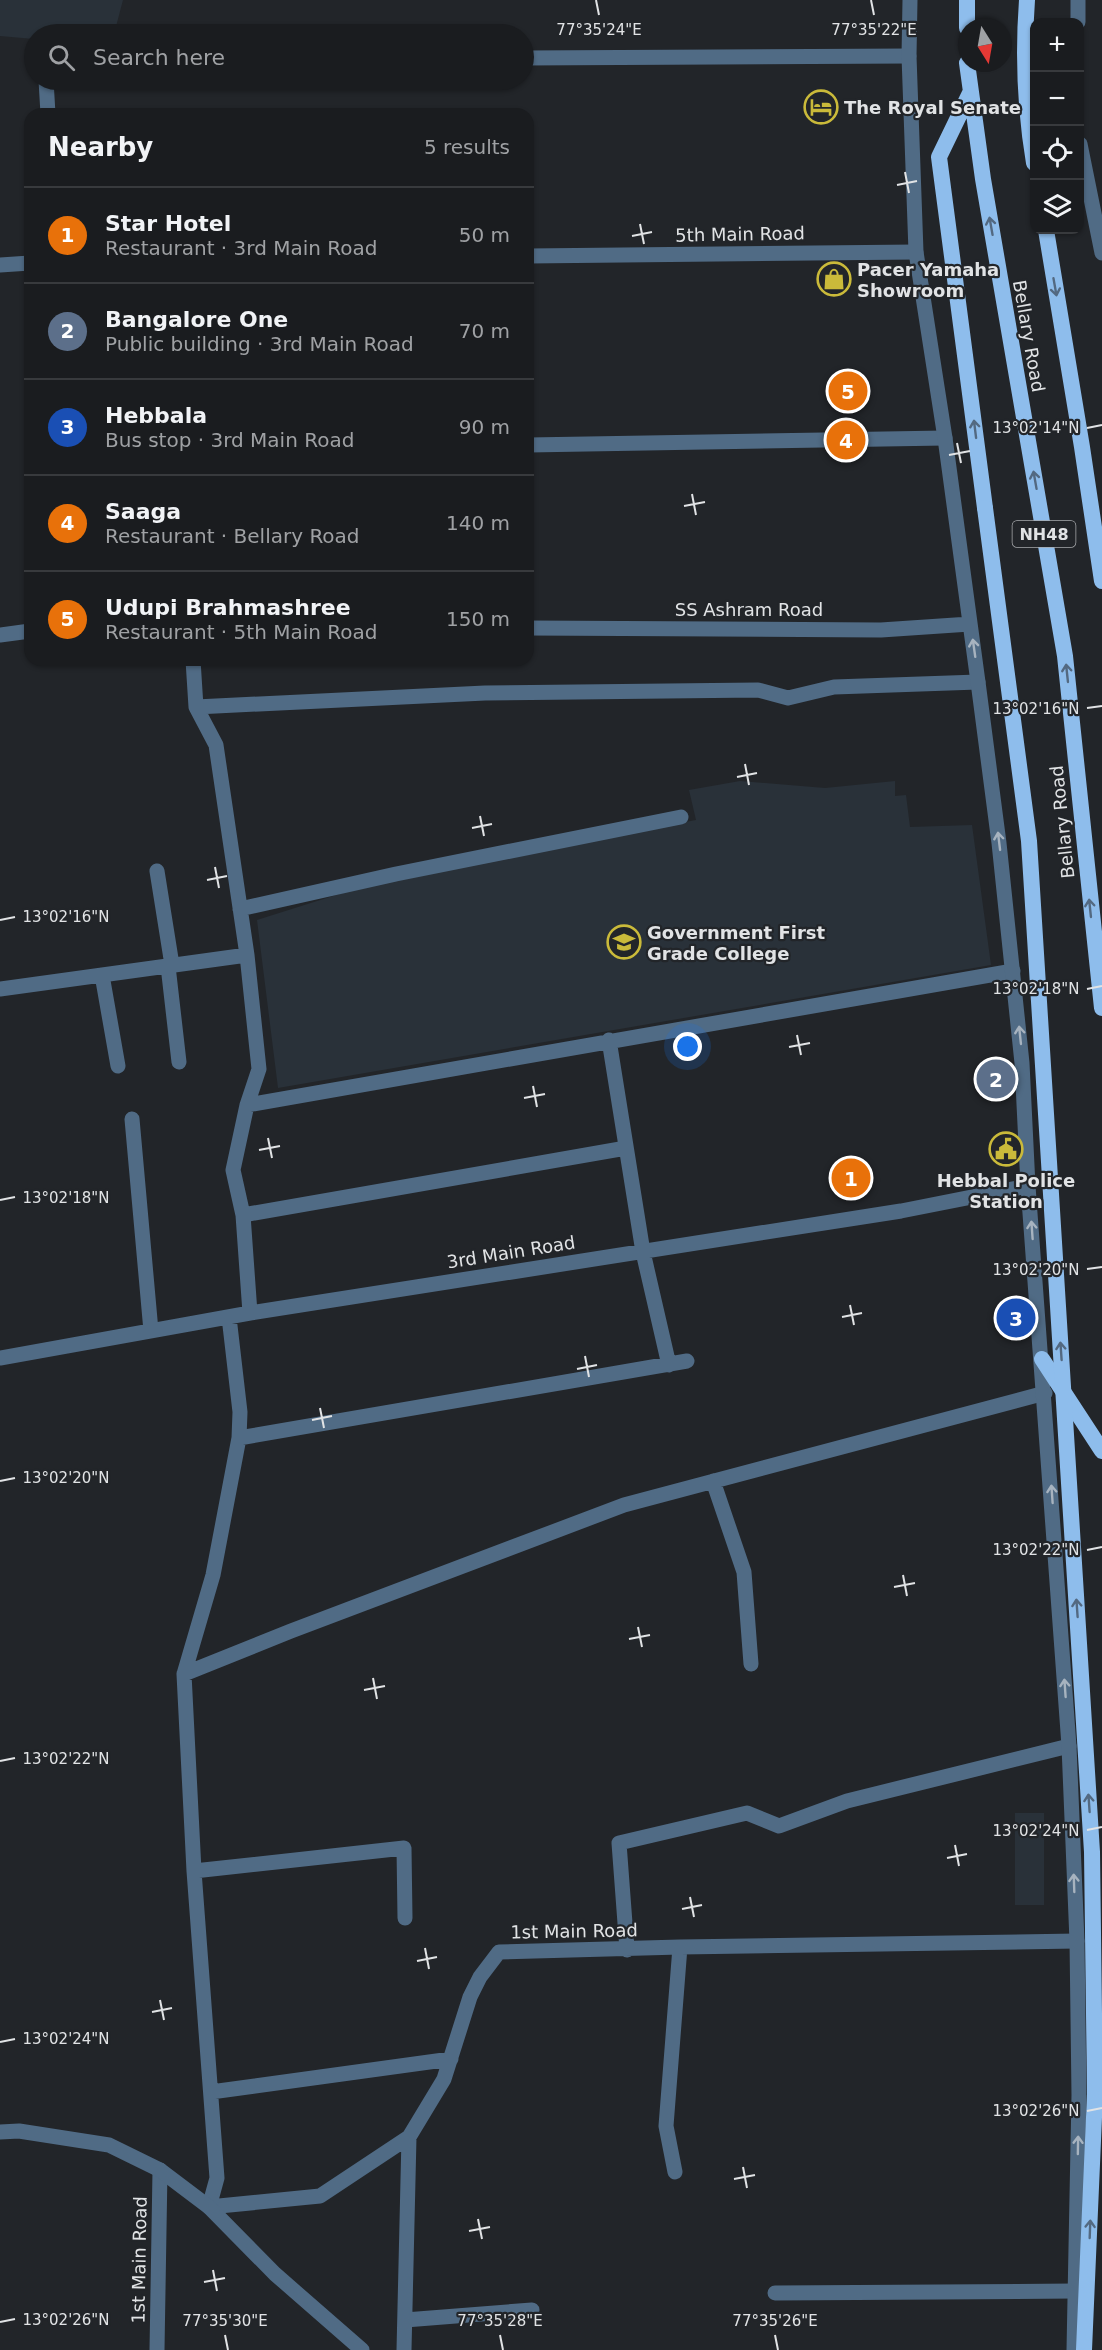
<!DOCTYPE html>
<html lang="en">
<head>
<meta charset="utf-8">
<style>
  body { margin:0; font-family:"DejaVu Sans",sans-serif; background:#232528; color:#f1f3f6 }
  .controls { position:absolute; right:18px; top:18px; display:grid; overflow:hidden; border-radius:12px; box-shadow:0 2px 4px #0004 }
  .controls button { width:54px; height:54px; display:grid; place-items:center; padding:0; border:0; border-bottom:2px solid #383a3d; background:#1a1c1f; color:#f1f3f6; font:30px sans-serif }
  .compass { position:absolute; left:958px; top:18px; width:54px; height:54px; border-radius:50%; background:#1a1c1f; box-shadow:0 2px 4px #0004; rotate:169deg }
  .you { position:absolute; left:688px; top:1047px; width:21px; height:21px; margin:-15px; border:4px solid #fff; border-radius:50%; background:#1a73e8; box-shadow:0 0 0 9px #1a73e833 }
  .badge { display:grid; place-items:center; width:39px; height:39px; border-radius:50%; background:#db2777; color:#fff; font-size:20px; font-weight:700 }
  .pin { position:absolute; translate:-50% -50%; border:3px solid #fff; box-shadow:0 2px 6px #0006 }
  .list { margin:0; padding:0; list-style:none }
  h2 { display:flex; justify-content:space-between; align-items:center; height:78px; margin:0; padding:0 24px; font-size:26px }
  h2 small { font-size:20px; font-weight:400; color:#9fa1a4 }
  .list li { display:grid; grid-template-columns:39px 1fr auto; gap:18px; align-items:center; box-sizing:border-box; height:96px; padding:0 24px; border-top:2px solid #383a3d }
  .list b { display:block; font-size:22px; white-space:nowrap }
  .list p { margin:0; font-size:20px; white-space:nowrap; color:#9fa1a4 }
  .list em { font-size:20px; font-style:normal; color:#9fa1a4 }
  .icon { flex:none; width:33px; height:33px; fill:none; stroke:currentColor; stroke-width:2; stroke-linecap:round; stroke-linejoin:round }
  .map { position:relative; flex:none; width:1102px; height:2350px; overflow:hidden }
  .search { position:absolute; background:#1a1c1f; box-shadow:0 2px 4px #0004; left:24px; top:24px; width:510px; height:66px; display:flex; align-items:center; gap:15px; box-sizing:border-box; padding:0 21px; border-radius:33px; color:#9fa1a4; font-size:22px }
  .panel { position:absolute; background:#1a1c1f; box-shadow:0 2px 4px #0004; left:24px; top:108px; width:510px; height:558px; border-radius:18px }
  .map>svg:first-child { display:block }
  .built { fill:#293139 }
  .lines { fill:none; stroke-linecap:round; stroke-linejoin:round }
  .minor { stroke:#506b85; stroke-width:15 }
  .tertiary { stroke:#506b85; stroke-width:15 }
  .trunk { stroke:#8ebdec; stroke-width:16 }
  .trunk-bridge { stroke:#8ebdec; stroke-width:16 }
  .oneway { stroke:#536981 }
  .oneway2 { stroke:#a7b3bf }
  .ticks { fill:none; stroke:#e1e3e5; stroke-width:2 }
  .labels { text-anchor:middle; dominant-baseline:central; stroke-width:4.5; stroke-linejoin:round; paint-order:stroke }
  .shield { fill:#222529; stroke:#a8aaad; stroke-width:1.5 }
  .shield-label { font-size:16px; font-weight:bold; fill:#e1e3e5 }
  .poi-label { font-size:18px; font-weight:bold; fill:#e1e3e5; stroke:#222529; text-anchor:start }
  .street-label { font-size:18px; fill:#e1e3e5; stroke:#222529 }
  .ticks-label { font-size:15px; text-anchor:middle; fill:#e1e3e5; stroke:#222529; stroke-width:4.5; stroke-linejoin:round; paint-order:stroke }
</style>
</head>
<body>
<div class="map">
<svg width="1102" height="2350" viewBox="0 0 1102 2350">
  <rect width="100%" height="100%" fill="#222529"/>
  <!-- built -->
  <path class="built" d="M 0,0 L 123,0 L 114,34 L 34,34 L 34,39 L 0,36 Z
    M 740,781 L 825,788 L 895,781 L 895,796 L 906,795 L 910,827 L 972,825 L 991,965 L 278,1088 L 257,920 L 393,877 L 696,820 L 689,790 Z
    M 1015,1813 L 1044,1813 L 1044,1905 L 1015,1905 Z"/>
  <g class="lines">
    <!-- minor -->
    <path class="minor" d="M 524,58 L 909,56
      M 46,80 L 48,114
      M 528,256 L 916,252
      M 0,265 L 30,263
      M 528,445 L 945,438
      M 193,660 L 196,707 L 216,745 L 247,955 L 259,1069 L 247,1105 L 233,1170 L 243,1215 L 250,1313
      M 196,707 L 485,693 L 758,690 L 788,698 L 834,687 L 978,682
      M 157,871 L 172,965
      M 240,909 L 396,874 L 681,817
      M 168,966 L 179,1062
      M 102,975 L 118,1066
      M 0,989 L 247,955
      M 609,1040 L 643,1252 L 669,1365
      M 247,1105 L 1013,971
      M 132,1119 L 151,1331
      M 243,1215 L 626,1148
      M 0,1358 L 250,1313 L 901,1211 L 1028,1186
      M 1045,1393 L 624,1505 L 291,1631 L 184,1674 L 194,1871 L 217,2178 L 209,2207 L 320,2196 L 409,2137 L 444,2079 L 470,1997 L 480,1977 L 499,1952 L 680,1947 L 1077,1941
      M 239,1438 L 687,1361
      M 713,1481 L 744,1572 L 751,1664
      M 184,1674 L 213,1575 L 239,1438 L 240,1412 L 229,1317
      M 194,1871 L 404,1848 L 405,1918
      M 627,1950 L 619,1843 L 747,1813 L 779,1826 L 847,1801 L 1069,1746
      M 211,2092 L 451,2059
      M 675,2172 L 666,2126 L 680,1947
      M 775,2293 L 1075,2291
      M 405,2320 L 532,2310
      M 157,2350 L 160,2170
      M 404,2350 L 409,2137"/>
    <!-- tertiary -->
    <path class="tertiary" d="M 910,0 L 909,56 L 916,252 L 945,438 L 978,682 L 999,843 L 1022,1063 L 1028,1186 L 1069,1746 L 1077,1941 L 1079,2095 L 1074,2350
      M 1078,22 L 1078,0
      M 1080,144 L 1102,253
      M 528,628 L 881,630 L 970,624
      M 0,635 L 30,631
      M 0,2132 L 19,2131 L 109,2145 L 160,2170 L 209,2207 L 275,2274 L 362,2350"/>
    <!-- trunk -->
    <path class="trunk" d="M 967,0 L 967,28
      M 1027,0 C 1023,54 1025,109 1034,163
      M 967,63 L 983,179 L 1065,656 L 1102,1008
      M 970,93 L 939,157 L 985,508
      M 1046,230 L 1082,447 L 1102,581
      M 1042,1359 L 1102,1451"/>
    <!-- trunk-bridge -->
    <path class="trunk-bridge" d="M 985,508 L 1029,841 L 1092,1852 L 1095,2094 L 1084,2350"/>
  </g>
  <!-- one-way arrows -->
  <defs><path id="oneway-shaft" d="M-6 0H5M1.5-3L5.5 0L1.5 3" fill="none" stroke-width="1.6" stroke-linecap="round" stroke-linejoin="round" transform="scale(1.5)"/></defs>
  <g class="oneway">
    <use href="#oneway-shaft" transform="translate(991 226) rotate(-100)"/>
    <use href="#oneway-shaft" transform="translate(1055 287) rotate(80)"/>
    <use href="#oneway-shaft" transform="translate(975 429) rotate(-97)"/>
    <use href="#oneway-shaft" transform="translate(1035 480) rotate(-100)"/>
    <use href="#oneway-shaft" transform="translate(1067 673) rotate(-96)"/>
    <use href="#oneway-shaft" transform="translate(1090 908) rotate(-96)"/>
    <use href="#oneway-shaft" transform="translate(1061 1351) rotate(-94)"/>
    <use href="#oneway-shaft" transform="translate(1077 1608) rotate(-94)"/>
    <use href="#oneway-shaft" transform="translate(1089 1803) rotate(-94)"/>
    <use href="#oneway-shaft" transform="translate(1090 2229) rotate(-88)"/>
  </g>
  <g class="oneway2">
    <use href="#oneway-shaft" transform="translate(974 648) rotate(-98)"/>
    <use href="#oneway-shaft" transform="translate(999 841) rotate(-97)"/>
    <use href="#oneway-shaft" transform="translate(1020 1035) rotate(-96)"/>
    <use href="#oneway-shaft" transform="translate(1032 1230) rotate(-94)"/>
    <use href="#oneway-shaft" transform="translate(1052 1494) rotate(-94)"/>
    <use href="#oneway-shaft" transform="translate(1065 1688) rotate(-94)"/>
    <use href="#oneway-shaft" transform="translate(1074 1883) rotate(-92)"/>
    <use href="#oneway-shaft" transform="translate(1078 2145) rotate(-89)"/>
  </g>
  <!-- ticks -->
  <path class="ticks" d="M 596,0 L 599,15M 871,0 L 874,15M 905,172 L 909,193M 897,185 L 917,181M 640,224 L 644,244M 632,236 L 652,232M 1087,428 L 1102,425M 957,443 L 961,463M 949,455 L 970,451M 692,494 L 696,515M 684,506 L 705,502M 1087,708 L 1102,706M 745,764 L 749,785M 737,777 L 757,773M 480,816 L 484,836M 472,828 L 492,824M 215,867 L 219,888M 207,880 L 227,876M 0,920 L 15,917M 1087,989 L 1102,986M 797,1035 L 801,1055M 789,1047 L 810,1043M 533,1086 L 537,1107M 524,1098 L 545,1094M 268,1138 L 272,1158M 259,1150 L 280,1146M 0,1200 L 15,1197M 1087,1269 L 1102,1267M 850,1305 L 854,1325M 842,1317 L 862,1313M 585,1356 L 589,1377M 577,1369 L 597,1365M 320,1408 L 324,1428M 312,1420 L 332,1416M 0,1481 L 15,1478M 1087,1550 L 1102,1547M 903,1575 L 907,1596M 894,1587 L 915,1583M 638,1627 L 642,1647M 629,1639 L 650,1635M 373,1678 L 377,1699M 364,1690 L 385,1686M 0,1761 L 15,1758M 1087,1830 L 1102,1827M 955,1845 L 959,1866M 947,1858 L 967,1854M 690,1897 L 694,1917M 682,1909 L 702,1905M 425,1948 L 429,1969M 417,1961 L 437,1957M 160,2000 L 164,2020M 152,2012 L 172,2008M 0,2042 L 15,2039M 1087,2111 L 1102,2108M 743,2167 L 747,2188M 734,2179 L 755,2175M 478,2219 L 482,2239M 469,2231 L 490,2227M 213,2270 L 217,2291M 204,2282 L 225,2278M 0,2322 L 15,2319M 225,2335 L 228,2350M 500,2335 L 503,2350M 775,2335 L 778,2350"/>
  <!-- icons -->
  <defs>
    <g id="hotel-ring" transform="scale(1.725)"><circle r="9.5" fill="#222529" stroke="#caba3a" stroke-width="1.5"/><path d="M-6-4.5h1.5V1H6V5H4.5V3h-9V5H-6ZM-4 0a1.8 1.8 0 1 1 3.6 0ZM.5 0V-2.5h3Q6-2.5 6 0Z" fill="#caba3a"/></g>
    <g id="shop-ring" transform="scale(1.725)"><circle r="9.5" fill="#222529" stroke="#caba3a" stroke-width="1.5"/><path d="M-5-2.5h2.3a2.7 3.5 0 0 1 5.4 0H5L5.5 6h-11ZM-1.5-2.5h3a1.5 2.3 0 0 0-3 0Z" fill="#caba3a"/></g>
    <g id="university-ring" transform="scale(1.725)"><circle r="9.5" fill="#222529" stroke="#caba3a" stroke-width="1.5"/><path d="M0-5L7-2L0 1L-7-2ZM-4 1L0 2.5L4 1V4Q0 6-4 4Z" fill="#caba3a"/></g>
    <g id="civic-ring" transform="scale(1.725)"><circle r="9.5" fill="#222529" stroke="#caba3a" stroke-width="1.5"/><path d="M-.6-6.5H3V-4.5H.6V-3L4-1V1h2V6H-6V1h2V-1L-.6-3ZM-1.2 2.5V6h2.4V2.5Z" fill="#caba3a"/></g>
  </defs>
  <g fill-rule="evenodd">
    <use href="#hotel-ring" x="821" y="107"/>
    <use href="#shop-ring" x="834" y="279"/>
    <use href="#university-ring" x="624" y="942"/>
    <use href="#civic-ring" x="1006" y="1149"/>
  </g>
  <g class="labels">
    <!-- shield labels -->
    <rect class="shield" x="1012.5" y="521" width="63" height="26" rx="4.5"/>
    <g class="shield-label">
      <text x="1044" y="534">NH48</text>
    </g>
    <!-- poi labels -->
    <g class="poi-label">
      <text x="844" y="107">The Royal Senate</text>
      <text x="857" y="269">Pacer Yamaha<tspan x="857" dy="21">Showroom</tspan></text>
      <text x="647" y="932">Government First<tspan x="647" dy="21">Grade College</tspan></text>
      <text x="1006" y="1180" text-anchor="middle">Hebbal Police<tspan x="1006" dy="21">Station</tspan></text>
    </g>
    <!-- street labels -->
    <g class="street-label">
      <text transform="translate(740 234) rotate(-1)">5th Main Road</text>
      <text transform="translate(1029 336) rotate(80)">Bellary Road</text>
      <text x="749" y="609">SS Ashram Road</text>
      <text transform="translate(1062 822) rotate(-96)">Bellary Road</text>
      <text transform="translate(511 1252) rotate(-9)">3rd Main Road</text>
      <text transform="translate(574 1931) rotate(-1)">1st Main Road</text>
      <text transform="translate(139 2260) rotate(-89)">1st Main Road</text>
    </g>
  </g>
  <g class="ticks-label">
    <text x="599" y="35">77°35'24"E</text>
    <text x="874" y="35">77°35'22"E</text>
    <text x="1036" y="433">13°02'14"N</text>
    <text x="1036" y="714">13°02'16"N</text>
    <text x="66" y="922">13°02'16"N</text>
    <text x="1036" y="994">13°02'18"N</text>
    <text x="66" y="1203">13°02'18"N</text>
    <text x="1036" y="1275">13°02'20"N</text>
    <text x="66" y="1483">13°02'20"N</text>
    <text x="1036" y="1555">13°02'22"N</text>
    <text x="66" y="1764">13°02'22"N</text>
    <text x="1036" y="1836">13°02'24"N</text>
    <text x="66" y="2044">13°02'24"N</text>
    <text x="1036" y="2116">13°02'26"N</text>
    <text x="66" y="2325">13°02'26"N</text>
    <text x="225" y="2326">77°35'30"E</text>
    <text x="500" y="2326">77°35'28"E</text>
    <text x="775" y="2326">77°35'26"E</text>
  </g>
</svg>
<div class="controls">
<button>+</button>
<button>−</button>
<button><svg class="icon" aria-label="locate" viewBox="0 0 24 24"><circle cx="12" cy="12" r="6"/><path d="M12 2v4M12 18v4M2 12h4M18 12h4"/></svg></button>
<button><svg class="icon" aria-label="layers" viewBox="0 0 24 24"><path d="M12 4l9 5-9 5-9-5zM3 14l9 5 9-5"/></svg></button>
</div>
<svg class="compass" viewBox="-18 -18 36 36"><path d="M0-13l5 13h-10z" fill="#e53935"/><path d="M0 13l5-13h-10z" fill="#9fa1a4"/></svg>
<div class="you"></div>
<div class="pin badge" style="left:851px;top:1178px;background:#e8710a">1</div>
<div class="pin badge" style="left:996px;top:1079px;background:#5c6f8a">2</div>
<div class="pin badge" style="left:1016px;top:1318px;background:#1a4fb4">3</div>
<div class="pin badge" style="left:846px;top:440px;background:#e8710a">4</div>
<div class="pin badge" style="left:848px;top:391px;background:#e8710a">5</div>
<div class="search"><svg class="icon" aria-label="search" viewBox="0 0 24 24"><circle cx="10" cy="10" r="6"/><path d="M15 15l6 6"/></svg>Search here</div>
<section class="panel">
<h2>Nearby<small>5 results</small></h2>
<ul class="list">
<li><span class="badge" style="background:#e8710a">1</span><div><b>Star Hotel</b><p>Restaurant · 3rd Main Road</p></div><em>50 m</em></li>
<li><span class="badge" style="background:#5c6f8a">2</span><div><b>Bangalore One</b><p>Public building · 3rd Main Road</p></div><em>70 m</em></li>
<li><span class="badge" style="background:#1a4fb4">3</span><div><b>Hebbala</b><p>Bus stop · 3rd Main Road</p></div><em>90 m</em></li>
<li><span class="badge" style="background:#e8710a">4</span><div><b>Saaga</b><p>Restaurant · Bellary Road</p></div><em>140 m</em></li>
<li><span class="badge" style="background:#e8710a">5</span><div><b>Udupi Brahmashree</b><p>Restaurant · 5th Main Road</p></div><em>150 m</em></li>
</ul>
</section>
</div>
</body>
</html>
